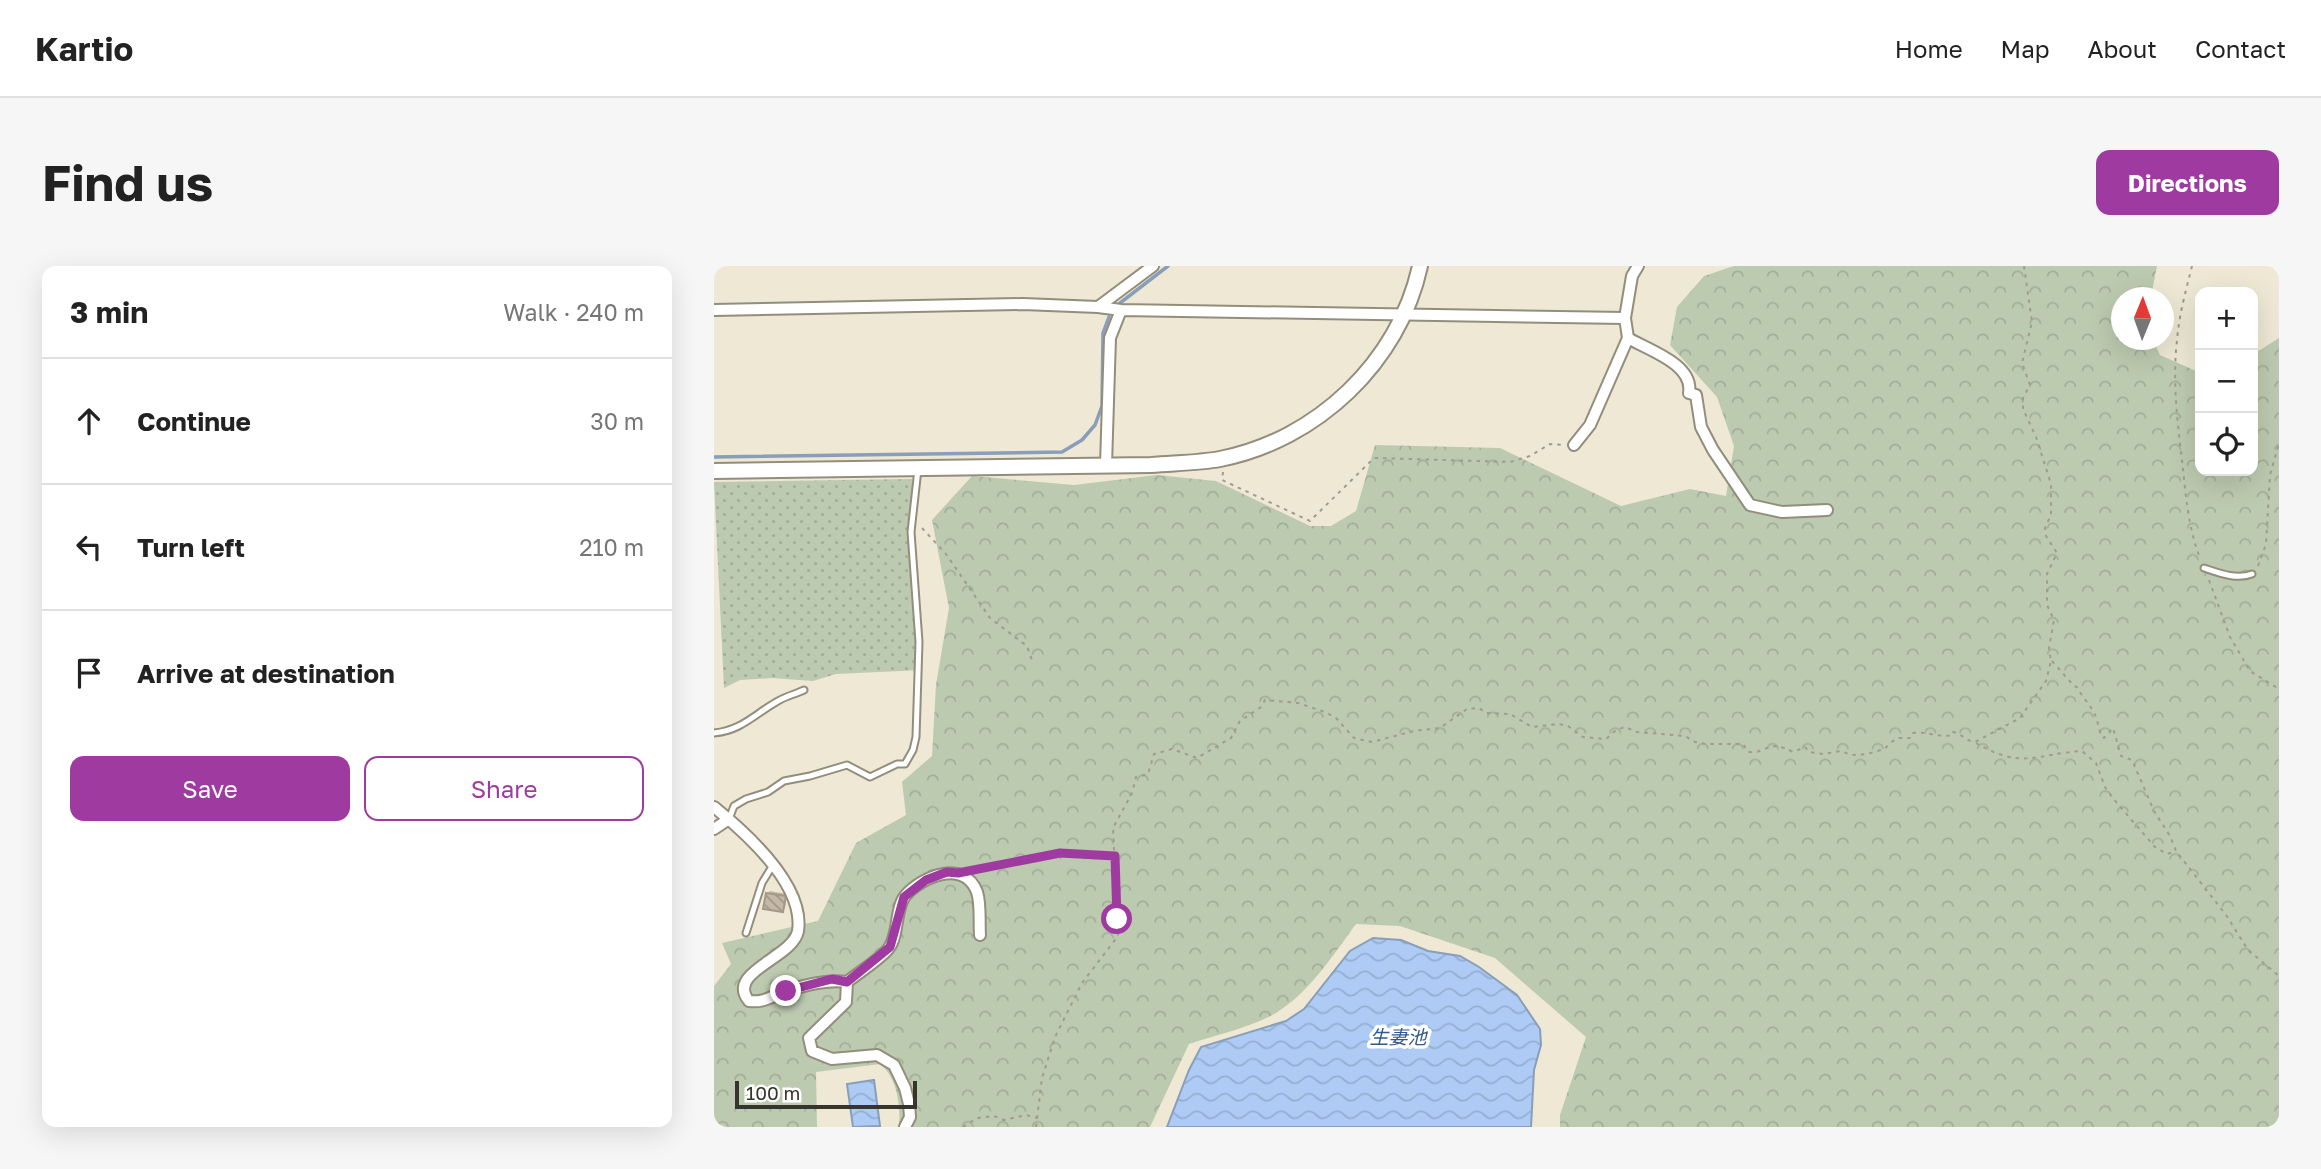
<!DOCTYPE html>
<html lang="en">
<head>
<meta charset="utf-8">
<style>
  body { margin:0; font-family:"Golos Text","Noto Sans JP",sans-serif; background:#f6f6f6; color:#222 }
  .controls { position:absolute; right:21px; top:21px; display:grid; overflow:hidden; border-radius:14px; box-shadow:0 7px 28px #0002 }
  .controls button { width:63px; height:63px; display:grid; place-items:center; padding:0; border:0; border-bottom:2px solid #e0e0e0; background:#fff; color:#222; font:35px sans-serif }
  .compass { position:absolute; left:1397px; top:21px; width:63px; height:63px; border-radius:50%; background:#fff; box-shadow:0 7px 28px #0002; rotate:1deg }
  .scale { position:absolute; left:21px; bottom:18px; width:182px; box-sizing:border-box; padding-left:7px; border:4px solid #36342c; border-top:0; font-size:19px; line-height:24px; white-space:nowrap; color:#36342c; -webkit-text-stroke:5px #fff; paint-order:stroke }
  .stop { position:absolute; width:21px; height:21px; margin:-16px; border:5px solid #9f3ba0; border-radius:50%; background:#fff }
  .stop.end { background:#9f3ba0; border-color:#fff; box-shadow:0 2px 7px #0008 }
  .list { margin:0; padding:0; list-style:none }
  h2 { display:flex; justify-content:space-between; align-items:center; height:91px; margin:0; padding:0 28px; font-size:30px }
  h2 small { font-size:23px; font-weight:400; color:#767676 }
  .list li { display:grid; grid-template-columns:46px 1fr auto; gap:21px; align-items:center; box-sizing:border-box; height:126px; padding:0 28px; border-top:2px solid #e0e0e0 }
  .list b { display:block; font-size:26px; white-space:nowrap }
  .list em { font-size:23px; font-style:normal; color:#767676 }
  .actions { display:flex; gap:14px; padding:21px 28px }
  .actions a { flex:1; padding:16px 0; border:2px solid #9f3ba0; border-radius:14px; text-align:center; font-size:24px; color:#9f3ba0 }
  .actions .main { background:#9f3ba0; color:#fff }
  .icon { flex:none; width:38px; height:38px; fill:none; stroke:currentColor; stroke-width:2; stroke-linecap:round; stroke-linejoin:round }
  .map { position:relative; flex:none; width:1565px; height:861px; overflow:hidden; border-radius:14px }
  header { display:flex; align-items:center; gap:42px; box-sizing:border-box; height:98px; padding:0 35px; background:#fff; border-bottom:2px solid #e0e0e0 }
  header strong { font-size:33px }
  nav { display:flex; gap:38px; margin-inline-start:auto; font-size:24px }
  .intro { display:flex; align-items:center; justify-content:space-between; box-sizing:border-box; height:168px; padding:0 42px }
  h1 { margin:0; font-size:49px }
  .button { padding:18px 32px; border-radius:14px; background:#9f3ba0; color:#fff; font-size:24px; font-weight:700 }
  main { display:flex; gap:42px; padding:0 42px }
  aside { flex:1; background:#fff; border-radius:14px; box-shadow:0 7px 28px #0002 }
  .map>svg:first-child { display:block }
  .forest { fill:url(#forest-crowns) }
  .park { fill:url(#park-dots) }
  .water { fill:url(#water-waves); stroke:#899eb9; stroke-width:2 }
  .shadow { fill:#0003 }
  .lines { fill:none; stroke-linecap:round; stroke-linejoin:round }
  .stream { stroke:#899eb9; stroke-width:3.5 }
  .building { fill:url(#building-back-hatch); stroke:#a49889; stroke-width:2 }
  .lane-casing { stroke:#938d7c; stroke-width:9 }
  .street-casing { stroke:#938d7c; stroke-width:14 }
  .secondary-casing { stroke:#938d7c; stroke-width:18 }
  .path { stroke:#a09c8e; stroke-width:2; stroke-dasharray:3.5 5; stroke-linecap:butt }
  .lane { stroke:#fff; stroke-width:5 }
  .street { stroke:#fff; stroke-width:10 }
  .secondary { stroke:#fff; stroke-width:14 }
  .route { stroke:#9f3ba0; stroke-width:9 }
  .labels { text-anchor:middle; dominant-baseline:central; stroke-width:7; stroke-linejoin:round; paint-order:stroke }
  .water-label { font-size:19px; font-style:italic; fill:#31598d; stroke:#fff }
</style>
</head>
<body>
<header>
<strong>Kartio</strong>
<nav><a>Home</a><a>Map</a><a>About</a><a>Contact</a></nav>
</header>
<div class="intro"><h1>Find us</h1><a class="button">Directions</a></div>
<main>
<aside>
<h2>3 min<small>Walk · 240 m</small></h2>
<ul class="list">
<li><svg class="icon" aria-label="ahead" viewBox="0 0 24 24"><path d="M12 20V5M6 11l6-6 6 6"/></svg><div><b>Continue</b></div><em>30 m</em></li>
<li><svg class="icon" aria-label="left" viewBox="0 0 24 24"><path d="M17 20v-9H6M10 6l-5 5 5 5"/></svg><div><b>Turn left</b></div><em>210 m</em></li>
<li><svg class="icon" aria-label="arrive" viewBox="0 0 24 24"><path d="M6 21V4h12l-3 4 3 4H6"/></svg><div><b>Arrive at destination</b></div></li>
</ul>
<div class="actions"><a class="main">Save</a><a>Share</a></div>
</aside>
<div class="map">
<svg width="1565" height="861" viewBox="0 0 1565 861">
  <defs>
    <pattern id="forest-crowns" width="20" height="18" patternUnits="userSpaceOnUse" patternTransform="scale(1.75)"><rect width="20" height="18" fill="#bccaaf"/><path d="M2 6a3 3 0 1 1 6 0M12 15a3 3 0 1 1 6 0" fill="none" stroke="#a2ae97"/></pattern>
    <pattern id="park-dots" width="8" height="8" patternUnits="userSpaceOnUse" patternTransform="scale(1.75)"><rect width="8" height="8" fill="#bccaaf"/><path d="M2 2h.1M6 6h.1" fill="none" stroke="#a2ae97" stroke-width="1.8" stroke-linecap="round"/></pattern>
    <pattern id="water-waves" width="16" height="10" patternUnits="userSpaceOnUse" patternTransform="scale(1.75)"><rect width="16" height="10" fill="#adcbf5"/><path d="M0 5q4-4 8 0t8 0" fill="none" stroke="#95afd2"/></pattern>
    <pattern id="building-back-hatch" width="6" height="6" patternUnits="userSpaceOnUse" patternTransform="scale(1.75)"><rect width="6" height="6" fill="#c4b8a8"/><path d="M-1 5l2 2M0 0l6 6M5-1l2 2" fill="none" stroke="#a09689"/></pattern>
  </defs>
  <rect width="100%" height="100%" fill="#eee8d5"/>
  <!-- forest -->
  <path class="forest" d="M 1020,0 L 1443,0 L 1437,31 L 1408,32 L 1408,74 L 1439,74 L 1446,89 L 1482,105 L 1486,103 L 1486,205 L 1539,205 L 1539,85 L 1546,84 L 1565,72 L 1565,861 L 846,861 L 846,849 L 872,771 L 781,692 L 686,660 L 642,658 C 617,692 589,737 548,754 C 525,764 499,770 475,778 L 436,861 L 185,861 C 187,840 183,811 166,798 L 102,806 L 103,861 L 0,861 L 0,720 L 17,698 L 8,677 L 104,655 L 142,577 L 192,549 L 188,516 L 218,490 L 222,419 L 235,342 L 218,254 L 258,210 L 360,219 L 443,209 L 502,215 L 596,260 L 617,260 L 642,245 L 661,179 L 786,182 L 907,240 L 976,223 L 1012,230 L 1020,180 L 1003,131 L 956,79 L 963,41 L 990,10 Z"/>
  <!-- park -->
  <path class="park" d="M 198,213 C 201,240 194,267 195,295 C 195,315 203,335 206,354 C 209,370 207,388 208,404 L 122,408 L 99,415 L 58,412 L 26,414 L 10,422 L 0,216 Z"/>
  <!-- water -->
  <path class="water" d="M 659,672 L 687,674 L 714,685 L 746,690 L 765,701 L 803,729 L 826,763 L 827,779 L 820,804 L 817,861 L 453,861 L 475,804 L 487,781 L 572,755 L 590,743 L 636,685 Z
    M 160,814 L 166,860 L 139,861 L 133,818 Z"/>
  <!-- shadow -->
  <path class="shadow" d="M 56,625 L 73,628 L 71,642 L 68,645 L 53,628 Z"/>
  <g class="lines">
    <!-- stream -->
    <path class="stream" d="M 406,37 L 454,0
      M 0,191 L 348,186 L 368,174 L 381,159 L 388,140 L 389,67 L 395,51"/>
  </g>
  <!-- building -->
  <path class="building" d="M 52,627 L 72,630 L 69,646 L 49,643 Z"/>
  <g class="lines">
    <!-- lane casing -->
    <g class="lane-casing">
      <path id="lane" d="M 1490,302 C 1505,307 1523,314 1538,308
        M 0,467 C 27,465 42,447 64,435 C 72,430 82,428 90,424
        M 15,553 L 20,540 L 32,533 L 54,526 L 70,515 L 96,510 L 133,499 L 156,511 L 183,498 L 191,498 L 199,484 L 202,471 L 205,376 L 197,266 L 204,203
        M 32,667 L 48,617 L 59,599"/>
    </g>
    <!-- street casing -->
    <g class="street-casing">
      <path id="street" d="M 384,41 L 439,0
        M 0,44 L 309,38 L 384,41 L 407,44 L 911,52 L 918,10 L 924,0
        M 911,52 L 914,72 C 934,84 980,98 975,127 L 982,129 L 987,161 L 999,184 L 1036,239 L 1068,246 L 1113,244
        M 860,179 L 876,159 L 914,72
        M 392,199 L 396,72 L 407,44
        M 0,541 C 32,567 91,619 84,665 C 79,692 11,706 35,735 C 51,737 57,730 72,725 C 92,719 114,713 133,716
        M 0,563 L 15,553
        M 133,716 C 144,707 168,692 175,682 C 185,668 181,643 191,630 C 208,610 250,593 263,626 C 267,638 265,656 266,669
        M 133,716 L 132,736 L 95,772 L 98,785 L 118,793 L 163,789 L 180,799 L 191,822 L 195,838 L 196,851 L 191,861"/>
    </g>
    <!-- secondary casing -->
    <g class="secondary-casing">
      <path id="secondary" d="M 0,205 L 437,199 C 460,197 484,197 506,193 C 603,174 685,96 706,0"/>
    </g>
    <!-- path -->
    <path class="path" d="M 1478,0 C 1472,24 1465,49 1463,74 C 1458,117 1464,160 1469,203 C 1472,233 1475,264 1486,292
      M 509,206 L 508,214 L 596,255 L 660,192 L 796,196 L 816,190 L 836,178 L 849,179
      M 208,262 L 232,288 L 276,352 L 313,380 L 319,397
      M 1544,300 L 1552,278 L 1556,209 L 1565,178
      M 1495,314 L 1516,371 L 1536,405 L 1565,423
      M 1338,395 L 1360,420 L 1363,421 C 1368,431 1379,442 1382,451 C 1385,459 1384,466 1390,472 L 1399,462 L 1407,490 L 1418,494 L 1440,545 L 1456,570 L 1462,585 L 1512,649 L 1534,684 L 1565,710
      M 1262,477 C 1309,504 1320,488 1368,485 L 1382,497 L 1391,521 L 1402,536 L 1441,581 L 1453,588 L 1462,585
      M 260,604 L 346,587 L 400,590
      M 249,861 L 263,852 L 280,850 L 290,854 L 312,849 L 323,852
      M 322,861 L 328,812 L 341,771 L 368,717 L 404,670 L 399,562 L 418,527 L 422,511 L 434,508 L 440,488 L 458,483 L 483,492 L 517,472 L 526,455 L 547,441 L 551,434 L 584,437 L 611,446 L 622,452 L 640,472 L 658,476 L 700,465 L 726,462 L 753,443 L 765,442 L 772,447 L 796,448 L 818,461 L 845,458 L 854,460 L 869,471 L 892,473 L 902,464 L 911,461 L 923,466 L 971,470 L 981,476 L 992,478 L 1029,478 L 1034,486 C 1055,488 1052,472 1079,486 L 1091,481 L 1095,486 L 1109,488 L 1127,485 L 1137,489 L 1153,488 L 1170,483 L 1179,475 L 1185,472 L 1197,472 L 1199,467 C 1213,465 1224,472 1238,469 L 1239,466 C 1248,468 1252,475 1261,476 L 1306,452 L 1332,415 L 1337,395 L 1335,382 L 1340,354 L 1333,339 L 1333,308 L 1343,287 L 1332,270 L 1331,262 L 1337,249 L 1337,218 L 1322,171 L 1309,143 L 1309,132 L 1316,119 L 1308,97 L 1318,56 L 1310,0"/>
    <!-- lane -->
    <use href="#lane" class="lane"/>
    <!-- street -->
    <use href="#street" class="street"/>
    <!-- secondary -->
    <use href="#secondary" class="secondary"/>
  </g>
  <g class="lines">
    <!-- route -->
    <path class="route" d="M 72,725 L 118,713 L 133,716 L 176,681 L 190,631 L 212,614 L 233,606 L 244,607 L 346,587 L 401,590 L 403,653"/>
  </g>
  <g class="labels">
    <!-- water labels -->
    <g class="water-label">
      <text x="684" y="770">生妻池</text>
    </g>
  </g>
</svg>
<div class="controls">
<button>+</button>
<button>−</button>
<button><svg class="icon" aria-label="locate" viewBox="0 0 24 24"><circle cx="12" cy="12" r="6"/><path d="M12 2v4M12 18v4M2 12h4M18 12h4"/></svg></button>
</div>
<svg class="compass" viewBox="-18 -18 36 36"><path d="M0-13l5 13h-10z" fill="#e53935"/><path d="M0 13l5-13h-10z" fill="#767676"/></svg>
<div class="scale">100 m</div>
<div class="stop" style="left:403px;top:653px"></div>
<div class="stop end" style="left:72px;top:725px"></div>
</div>
</main>
</body>
</html>
